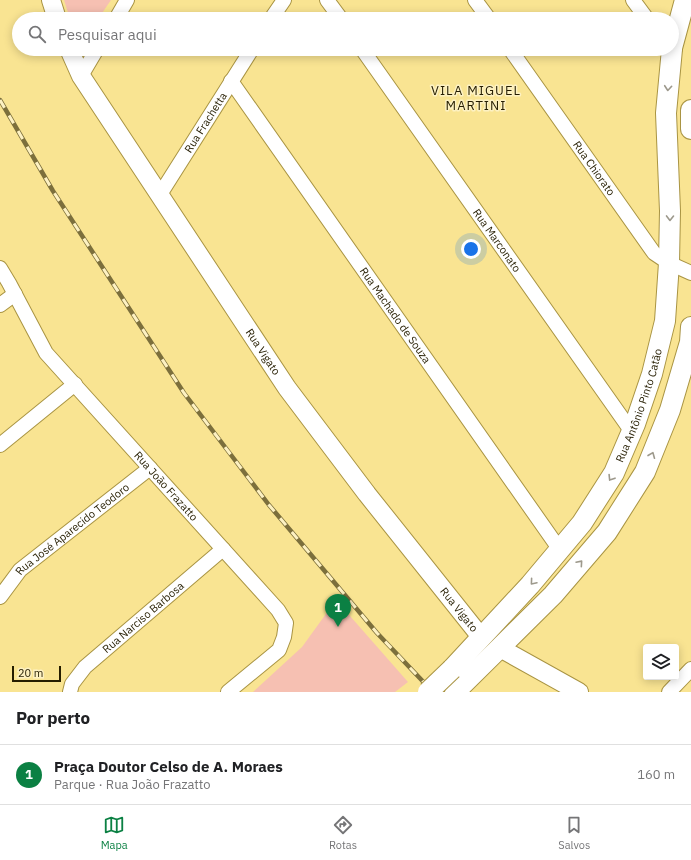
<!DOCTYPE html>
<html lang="pt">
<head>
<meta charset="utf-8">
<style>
  body { margin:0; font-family:"IBM Plex Sans",sans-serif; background:#f2f2f2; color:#202124 }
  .controls { position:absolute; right:12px; bottom:12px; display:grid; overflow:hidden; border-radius:4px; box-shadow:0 2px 10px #0003 }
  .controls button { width:36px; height:36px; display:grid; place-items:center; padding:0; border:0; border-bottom:1px solid #e0e0e0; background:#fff; color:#202124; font:20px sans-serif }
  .scale { position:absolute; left:12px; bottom:10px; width:49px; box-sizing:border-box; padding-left:4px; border:2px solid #251d00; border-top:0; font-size:11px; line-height:14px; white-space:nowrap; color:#251d00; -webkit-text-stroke:3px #fdf1c2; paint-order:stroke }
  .you { position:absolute; left:471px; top:249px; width:14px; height:14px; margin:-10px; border:3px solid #fff; border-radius:50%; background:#1a73e8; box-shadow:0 0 0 6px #1a73e833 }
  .badge { display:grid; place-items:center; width:26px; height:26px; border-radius:50%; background:#0b8043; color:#fff; font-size:13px; font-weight:700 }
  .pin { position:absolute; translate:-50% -33px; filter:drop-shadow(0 1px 2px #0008) }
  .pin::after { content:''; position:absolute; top:21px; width:14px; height:12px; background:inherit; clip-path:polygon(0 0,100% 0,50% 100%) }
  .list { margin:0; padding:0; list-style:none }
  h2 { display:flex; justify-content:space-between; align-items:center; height:52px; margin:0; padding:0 16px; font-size:17px }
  h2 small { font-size:13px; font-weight:400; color:#757577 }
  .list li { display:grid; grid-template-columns:26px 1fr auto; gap:12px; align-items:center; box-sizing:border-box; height:60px; padding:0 16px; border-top:1px solid #e0e0e0 }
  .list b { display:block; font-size:15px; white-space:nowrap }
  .list p { margin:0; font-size:13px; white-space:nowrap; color:#757577 }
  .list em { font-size:13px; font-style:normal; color:#757577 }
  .icon { flex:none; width:22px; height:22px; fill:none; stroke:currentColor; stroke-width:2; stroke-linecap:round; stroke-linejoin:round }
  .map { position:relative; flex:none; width:691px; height:692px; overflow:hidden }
  .search { position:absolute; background:#fff; box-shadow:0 2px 10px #0003; left:12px; right:12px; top:12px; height:44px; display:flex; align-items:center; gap:10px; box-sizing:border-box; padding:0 14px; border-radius:22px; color:#757577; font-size:15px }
  .sheet { height:112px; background:#fff }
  nav { display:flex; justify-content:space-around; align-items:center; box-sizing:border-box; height:56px; border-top:1px solid #e0e0e0; background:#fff; font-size:11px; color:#757577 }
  nav a { display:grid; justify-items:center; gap:2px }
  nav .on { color:#0b8043 }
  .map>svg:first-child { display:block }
  .green { fill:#f6c0b2 }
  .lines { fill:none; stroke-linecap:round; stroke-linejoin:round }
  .minor-casing { stroke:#a99443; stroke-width:16 }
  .tertiary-casing { stroke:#a99443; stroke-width:20 }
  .secondary-casing { stroke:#a99443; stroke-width:22 }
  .minor { stroke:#fff; stroke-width:14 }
  .tertiary { stroke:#fff; stroke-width:18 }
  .secondary { stroke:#fff; stroke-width:20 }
  .rail-casing { stroke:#7c6f3c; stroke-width:4.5 }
  .rail { stroke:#fdf1c2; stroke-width:3; stroke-dasharray:9; stroke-linecap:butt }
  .secondary-bridge-casing { stroke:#a99443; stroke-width:22; stroke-linecap:butt }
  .secondary-bridge { stroke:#fff; stroke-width:20 }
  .oneway { stroke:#9d998c }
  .labels { text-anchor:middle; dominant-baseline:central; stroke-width:3; stroke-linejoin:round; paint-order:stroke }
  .street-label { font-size:11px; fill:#251d00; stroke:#fdf1c2 }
  .quarter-label { font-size:13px; letter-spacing:1px; fill:#251d00; stroke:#fdf1c2 }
</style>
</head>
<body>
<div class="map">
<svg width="691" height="692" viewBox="0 0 691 692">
  <rect width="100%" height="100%" fill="#f9e492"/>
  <!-- green -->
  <path class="green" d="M 64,0 L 111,0 L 98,19 L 70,19 Z
    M 336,600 L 408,682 L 395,692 L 253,692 L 302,647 Z"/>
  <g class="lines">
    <!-- minor casing -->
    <g class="minor-casing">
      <g id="minor">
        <path d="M 327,0 L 341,19"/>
        <path d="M 475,0 L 489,19"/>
        <path d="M 633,0 L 647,19"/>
        <path d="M 116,19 L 127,0"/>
        <path d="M 271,19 L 284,0"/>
        <path id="s1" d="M 362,49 L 632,432"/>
        <path id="s2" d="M 510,49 L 654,253 L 669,263 L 691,273"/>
        <path d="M 81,76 L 97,49"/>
        <path id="s3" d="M 231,81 L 560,550"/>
        <path id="s4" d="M 159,196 L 252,49"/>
        <path id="s5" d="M 0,268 L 9,283 L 46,353 L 278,610 L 286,623 L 284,637 L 279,650 L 228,692"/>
        <path d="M 0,305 L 15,294"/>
        <path d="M 0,445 L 75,384"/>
        <path id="s6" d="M 0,597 L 20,570 L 150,468"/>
        <path id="s7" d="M 70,692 L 72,684 L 85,667 L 223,549"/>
        <path d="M 669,692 L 691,669"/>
      </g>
    </g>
    <!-- tertiary casing -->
    <g class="tertiary-casing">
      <g id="tertiary">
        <path d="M 51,0 L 57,19"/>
        <path id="s8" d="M 69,49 L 81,76 L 287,388 L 367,494 L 481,637"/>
        <path d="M 500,648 L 579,692"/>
      </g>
    </g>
    <!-- secondary casing -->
    <g class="secondary-casing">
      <g id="secondary">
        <path d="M 672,48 L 685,0"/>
        <path d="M 691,110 L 691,129"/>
        <path id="s9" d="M 452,669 L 530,585 L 582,523 L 614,473 L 635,424 L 652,374 L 665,321 L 669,263 L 670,211 L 666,113 L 672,49"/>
        <path d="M 455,692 L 553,595 L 607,532 L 645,472 L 670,410 L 690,342 L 691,327"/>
      </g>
    </g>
    <!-- minor -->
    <use href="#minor" class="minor"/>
    <!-- tertiary -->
    <use href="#tertiary" class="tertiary"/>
    <!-- secondary -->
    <use href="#secondary" class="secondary"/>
    <!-- rail casing -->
    <g class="rail-casing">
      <path id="rail" d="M 0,100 L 53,191 L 184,393 L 269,505 L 377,633 L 433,692"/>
    </g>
    <!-- rail -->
    <use href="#rail" class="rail"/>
    <!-- secondary-bridge casing -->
    <g class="secondary-bridge-casing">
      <path id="secondary-bridge" d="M 428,692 L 452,669"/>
    </g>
    <!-- secondary-bridge -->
    <use href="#secondary-bridge" class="secondary-bridge"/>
  </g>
  <!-- one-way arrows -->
  <defs><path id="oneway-chevron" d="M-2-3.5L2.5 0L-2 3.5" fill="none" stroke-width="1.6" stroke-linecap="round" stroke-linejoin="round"/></defs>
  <g class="oneway">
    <use href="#oneway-chevron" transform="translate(668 88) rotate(95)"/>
    <use href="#oneway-chevron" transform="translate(670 218) rotate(91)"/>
    <use href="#oneway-chevron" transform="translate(652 455) rotate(-68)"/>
    <use href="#oneway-chevron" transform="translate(611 478) rotate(122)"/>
    <use href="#oneway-chevron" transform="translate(580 563) rotate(-49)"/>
    <use href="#oneway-chevron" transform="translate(533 582) rotate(130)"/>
  </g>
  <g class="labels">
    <!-- street labels -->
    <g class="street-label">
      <text stroke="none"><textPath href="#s4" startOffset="87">Rua Frachetta</textPath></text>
      <text stroke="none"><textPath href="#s2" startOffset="146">Rua Chiorato</textPath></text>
      <text stroke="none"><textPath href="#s1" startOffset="234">Rua Marconato</textPath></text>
      <text stroke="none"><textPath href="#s3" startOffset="286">Rua Machado de Souza</textPath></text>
      <text stroke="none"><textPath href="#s8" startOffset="360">Rua Vigato</textPath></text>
      <text stroke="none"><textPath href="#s9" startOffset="327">Rua Antônio Pinto Catão</textPath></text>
      <text stroke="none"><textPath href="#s5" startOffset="276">Rua João Frazatto</textPath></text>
      <text stroke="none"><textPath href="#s6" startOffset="100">Rua José Aparecido Teodoro</textPath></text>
      <text stroke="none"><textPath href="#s8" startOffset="684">Rua Vigato</textPath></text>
      <text stroke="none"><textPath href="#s7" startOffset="106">Rua Narciso Barbosa</textPath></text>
    </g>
    <!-- quarter labels -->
    <g class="quarter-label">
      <text x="476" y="90">VILA MIGUEL<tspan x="476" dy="15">MARTINI</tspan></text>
    </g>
  </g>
</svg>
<div class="controls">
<button><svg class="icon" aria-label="layers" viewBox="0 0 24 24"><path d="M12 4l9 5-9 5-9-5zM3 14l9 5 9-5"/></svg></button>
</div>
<div class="scale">20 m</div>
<div class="you"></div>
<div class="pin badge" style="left:338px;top:627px">1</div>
<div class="search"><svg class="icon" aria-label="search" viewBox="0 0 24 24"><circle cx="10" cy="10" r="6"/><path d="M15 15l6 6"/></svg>Pesquisar aqui</div>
</div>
<section class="sheet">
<h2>Por perto<small></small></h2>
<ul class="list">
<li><span class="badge">1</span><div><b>Praça Doutor Celso de A. Moraes</b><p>Parque · Rua João Frazatto</p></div><em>160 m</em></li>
</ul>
</section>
<nav>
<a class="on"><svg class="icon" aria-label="map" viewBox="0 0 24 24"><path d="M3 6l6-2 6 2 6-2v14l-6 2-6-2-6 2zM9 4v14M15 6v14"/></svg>Mapa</a>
<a><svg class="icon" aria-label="directions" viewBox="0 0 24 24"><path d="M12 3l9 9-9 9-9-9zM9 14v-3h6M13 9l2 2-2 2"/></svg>Rotas</a>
<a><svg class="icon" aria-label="saved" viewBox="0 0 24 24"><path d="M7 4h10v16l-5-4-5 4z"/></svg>Salvos</a>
</nav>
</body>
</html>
